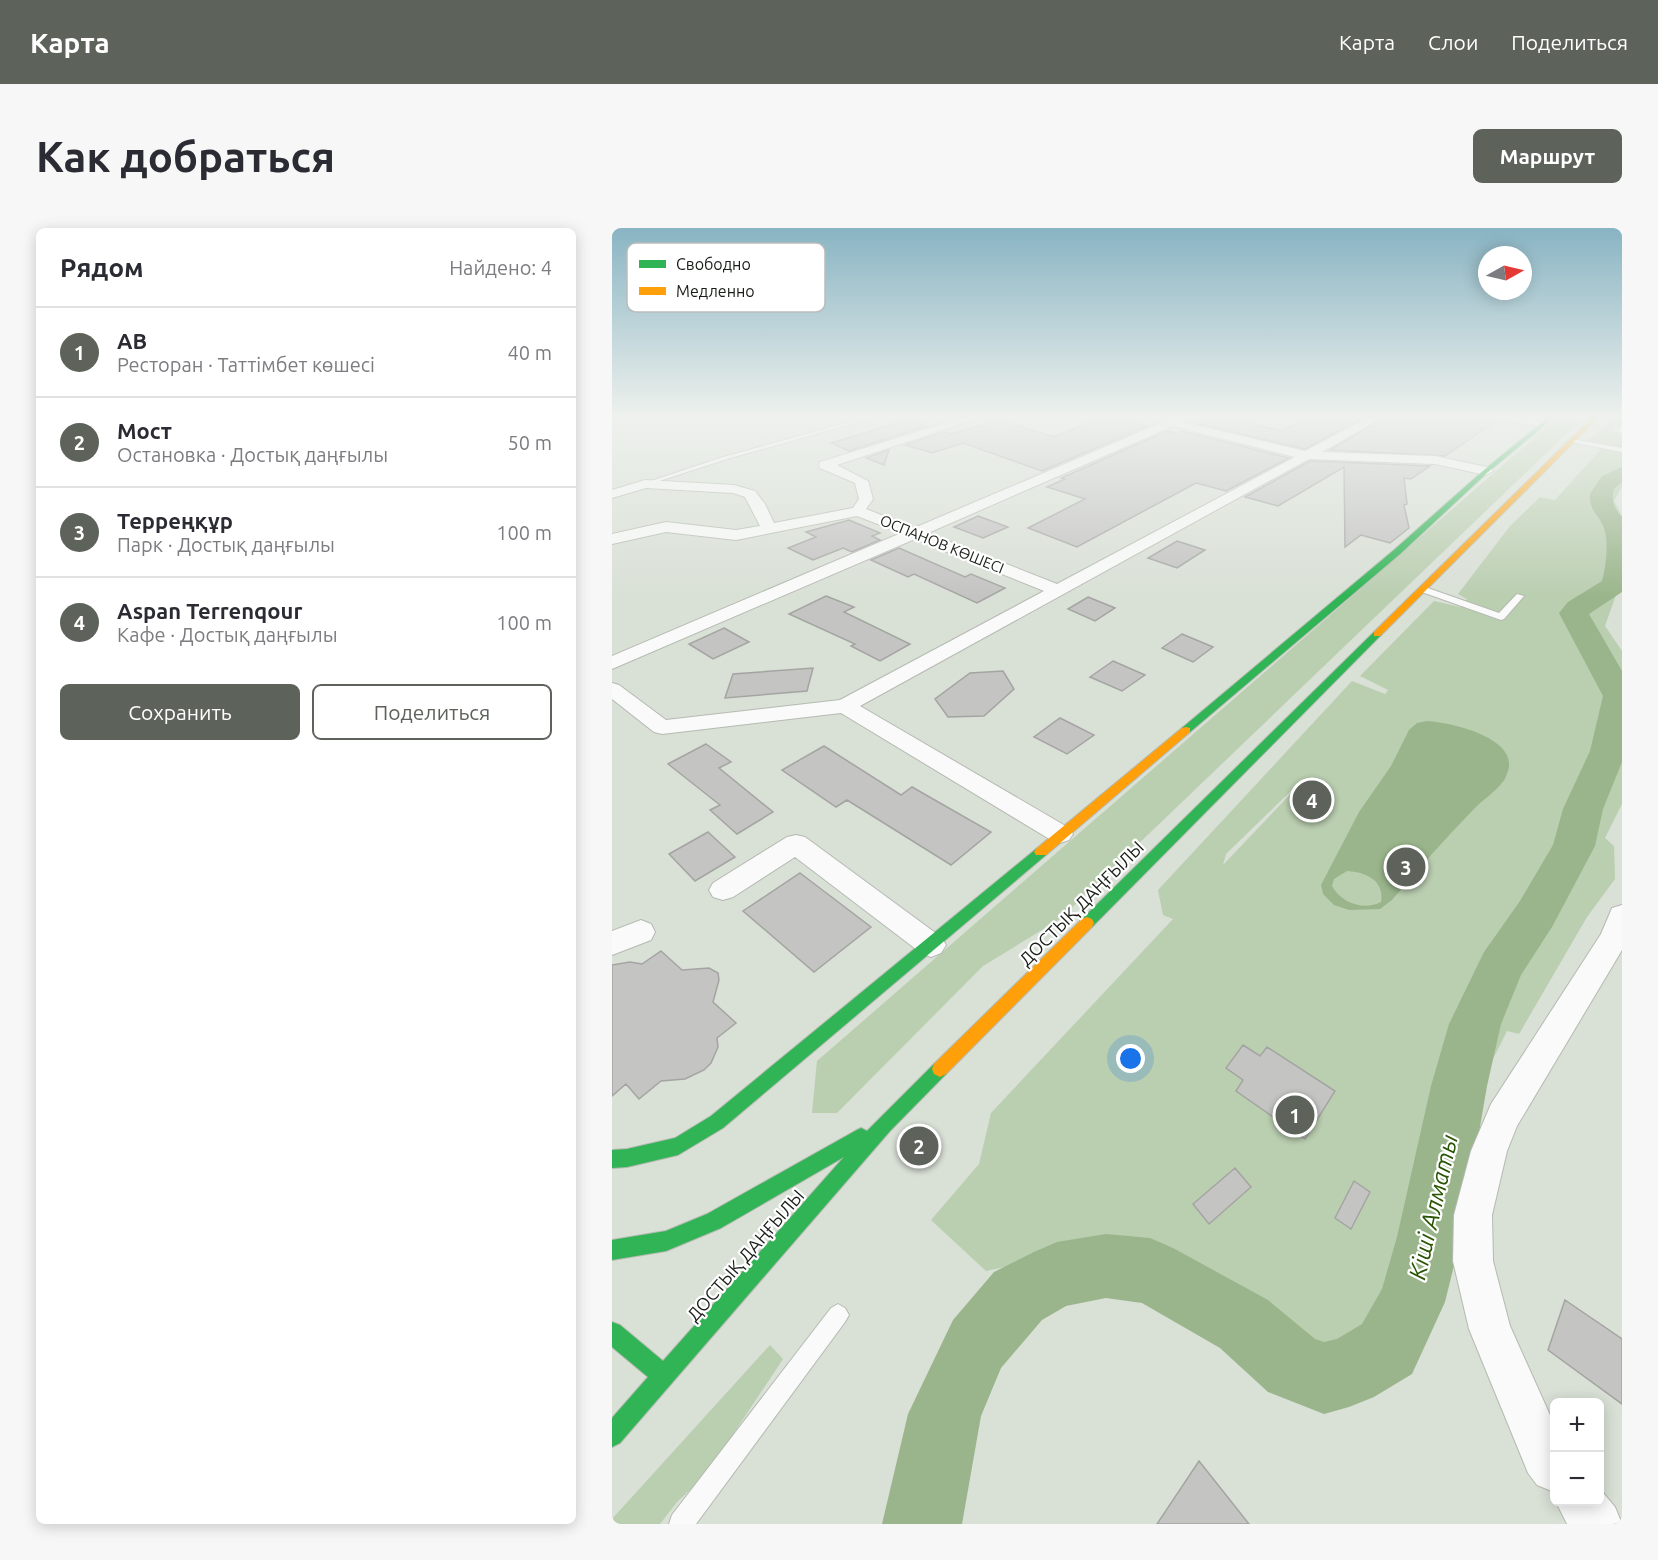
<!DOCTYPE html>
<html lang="ru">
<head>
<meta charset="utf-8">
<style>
  body { margin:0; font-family:Ubuntu,sans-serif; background:#f7f7f7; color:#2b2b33 }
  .controls { position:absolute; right:18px; bottom:18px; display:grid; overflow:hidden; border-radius:9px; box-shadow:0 3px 15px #0003 }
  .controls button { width:54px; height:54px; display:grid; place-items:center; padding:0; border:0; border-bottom:2px solid #e1e1e2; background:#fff; color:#2b2b33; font:30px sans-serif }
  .compass { position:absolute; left:866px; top:18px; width:54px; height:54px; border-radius:50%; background:#fff; box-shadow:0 3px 15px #0003; rotate:82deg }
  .you { position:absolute; left:519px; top:831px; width:21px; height:21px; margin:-15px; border:4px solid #fff; border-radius:50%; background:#1a73e8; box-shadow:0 0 0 9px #1a73e833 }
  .badge { display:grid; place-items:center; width:39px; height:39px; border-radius:50%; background:#5d625a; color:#fff; font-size:20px; font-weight:700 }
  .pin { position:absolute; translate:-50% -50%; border:3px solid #fff; box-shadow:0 2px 6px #0006 }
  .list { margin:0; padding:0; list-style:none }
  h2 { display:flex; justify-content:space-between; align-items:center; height:78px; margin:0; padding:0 24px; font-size:26px }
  h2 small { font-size:20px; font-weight:400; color:#7c7c81 }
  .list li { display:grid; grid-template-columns:39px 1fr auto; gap:18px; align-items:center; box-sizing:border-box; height:90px; padding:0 24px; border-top:2px solid #e1e1e2 }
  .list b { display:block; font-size:22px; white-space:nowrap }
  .list p { margin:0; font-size:20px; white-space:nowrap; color:#7c7c81 }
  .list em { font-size:20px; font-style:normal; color:#7c7c81 }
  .actions { display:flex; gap:12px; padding:18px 24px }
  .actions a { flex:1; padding:14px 0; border:2px solid #5d625a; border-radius:9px; text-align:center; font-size:21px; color:#5d625a }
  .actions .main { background:#5d625a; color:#fff }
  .map { position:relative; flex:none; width:1010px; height:1296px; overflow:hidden; border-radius:9px }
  header { display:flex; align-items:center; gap:36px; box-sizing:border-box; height:84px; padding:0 30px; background:#5d625a; color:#fff }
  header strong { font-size:28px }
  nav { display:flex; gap:33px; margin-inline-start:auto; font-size:21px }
  .intro { display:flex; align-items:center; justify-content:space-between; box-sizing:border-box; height:144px; padding:0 36px }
  h1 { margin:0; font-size:42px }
  .button { padding:15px 27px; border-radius:9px; background:#5d625a; color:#fff; font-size:21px; font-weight:700 }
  main { display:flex; gap:36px; padding:0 36px }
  aside { flex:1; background:#fff; border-radius:9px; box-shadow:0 3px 15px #0003 }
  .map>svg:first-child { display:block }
  .green { fill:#baceb0; fill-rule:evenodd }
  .water { fill:#9ab58c; fill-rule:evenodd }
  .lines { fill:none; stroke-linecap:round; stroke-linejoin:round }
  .river { fill:#9ab58c; fill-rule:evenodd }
  .building { fill:#c4c4c3; stroke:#a4a5a2; stroke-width:1.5 }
  .lane-casing { stroke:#b5bab2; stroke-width:2 }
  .street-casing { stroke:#b5bab2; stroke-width:2 }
  .fast-casing { stroke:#b5bab2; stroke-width:2 }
  .slow-casing { stroke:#b5bab2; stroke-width:2 }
  .lane { fill:#f9faf9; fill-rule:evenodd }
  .street { fill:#f9faf9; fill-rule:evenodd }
  .fast { fill:#30b455; fill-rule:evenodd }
  .slow { fill:#ff9f0a; fill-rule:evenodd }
  .labels { text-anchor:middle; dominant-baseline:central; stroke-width:4.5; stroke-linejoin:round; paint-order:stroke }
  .far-street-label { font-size:15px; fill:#1a1e18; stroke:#fff }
  .street-label { font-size:18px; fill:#1a1e18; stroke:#fff }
  .near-water-label { font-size:24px; font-style:italic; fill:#285502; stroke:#fff }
  .key { fill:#fff; stroke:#babcba; stroke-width:1.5 }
  .key-label { font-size:16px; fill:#1a1e18 }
</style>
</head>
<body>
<header>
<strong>Карта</strong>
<nav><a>Карта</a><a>Слои</a><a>Поделиться</a></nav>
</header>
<div class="intro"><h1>Как добраться</h1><a class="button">Маршрут</a></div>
<main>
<aside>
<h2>Рядом<small>Найдено: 4</small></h2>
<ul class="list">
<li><span class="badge">1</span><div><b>AB</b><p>Ресторан · Таттімбет көшесі</p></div><em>40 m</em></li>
<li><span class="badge">2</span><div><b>Мост</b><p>Остановка · Достық даңғылы</p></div><em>50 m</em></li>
<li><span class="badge">3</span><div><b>Терреңқұр</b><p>Парк · Достық даңғылы</p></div><em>100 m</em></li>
<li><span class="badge">4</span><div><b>Aspan Terrenqour</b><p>Кафе · Достық даңғылы</p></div><em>100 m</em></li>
</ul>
<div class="actions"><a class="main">Сохранить</a><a>Поделиться</a></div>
</aside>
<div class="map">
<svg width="1010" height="1296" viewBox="0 0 1010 1296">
  <rect width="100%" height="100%" fill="#d9e0d6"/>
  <!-- green -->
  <path class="green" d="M 956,188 L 973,188 L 448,691 L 371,738 L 225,885 L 200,885 L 205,833 L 945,190 L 954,191 Z
    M 1002,188 L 1010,189 L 1010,197 L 1003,198 L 1001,202 L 1010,208 L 1010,220 L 975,213 L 993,199 Z
    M 989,221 L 1010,225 L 1010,259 L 1002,273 L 1010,288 L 1010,350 L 993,398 L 1010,423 L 1010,576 L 993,610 L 1002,618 L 1003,651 L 975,689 L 907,806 L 895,803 L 805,982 L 762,1101 L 696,1125 L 565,1029 L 457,1025 L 374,1043 L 319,992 L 367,936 L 379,885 L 561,691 L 551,687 L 546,662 L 740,453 L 773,466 L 776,462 L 748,448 L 822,373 L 848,379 L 855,371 L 846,366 L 898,298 L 928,269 L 943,272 ZM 689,553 L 690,554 L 611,637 L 614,626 Z
    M 158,1117 L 171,1131 L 94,1247 L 65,1274 L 48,1296 L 0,1296 L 0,1291 Z"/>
  <!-- water -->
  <path class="water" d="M 815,493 C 836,494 900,508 897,538 C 897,541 894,548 893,551 C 885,563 870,572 860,583 C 832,612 806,641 780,672 L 768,681 L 737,682 L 722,677 L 711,666 L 709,657 L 747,584 L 779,538 L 797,502 L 805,495 ZM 735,643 C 753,644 773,652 769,674 C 752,683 729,675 720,658 L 722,651 Z"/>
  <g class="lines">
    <!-- river -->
    <path class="river" d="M 1010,239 L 1010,254 L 1002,261 C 999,272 1002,281 1010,289 L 1010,364 L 977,386 L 1010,443 L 1010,534 L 991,581 L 983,618 L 940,699 L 909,747 L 889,796 L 875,858 L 849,1009 L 833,1074 L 800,1146 L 762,1169 L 737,1179 L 712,1186 L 656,1164 L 608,1120 L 530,1075 L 494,1070 L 454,1078 L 430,1092 L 389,1140 L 369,1188 L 350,1296 L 270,1296 L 296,1186 L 341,1092 L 382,1044 L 422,1024 L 445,1014 L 494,1006 L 538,1010 L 561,1020 L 656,1072 L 703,1111 L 712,1114 L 725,1111 L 750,1096 L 770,1061 L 785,1009 L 819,858 L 837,796 L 872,724 L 908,673 L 941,617 L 951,581 L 978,523 L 991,468 L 947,385 L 956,374 L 990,353 C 994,339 997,314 992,300 C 987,286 977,284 978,266 L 990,248 Z"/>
  </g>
  <!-- building -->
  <path class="building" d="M 492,188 L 536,198 L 430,243 L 351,215 L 320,225 L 293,217 L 332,204 L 340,206 L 388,192 L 442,209 Z
    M 607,188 L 670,203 L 701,188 L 728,194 L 729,188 L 754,188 L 693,221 L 587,196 Z
    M 775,188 L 845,188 L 881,195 L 833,228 L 718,222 Z
    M 296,192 L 315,198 L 237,223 L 219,215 Z
    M 555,203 L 564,205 L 570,203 L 677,230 L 614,263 L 584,255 L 465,319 L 416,300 L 473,271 L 435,259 L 453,251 L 449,250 Z
    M 277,222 L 272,237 L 254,230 Z
    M 698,233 L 818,238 L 799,251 L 792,250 L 795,276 L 792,277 L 797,300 L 778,315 L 749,307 L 733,319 L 732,239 L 666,278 L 633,269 Z
    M 366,288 L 396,299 L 371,310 L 342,299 Z
    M 237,292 L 268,305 L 260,308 L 268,312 L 240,324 L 231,320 L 201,332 L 176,320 L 204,309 L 194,304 Z
    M 565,313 L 593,322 L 565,340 L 536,330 Z
    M 287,320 L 353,349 L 359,346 L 393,360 L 365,375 L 302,346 L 296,349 L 259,332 Z
    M 214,368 L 242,379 L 232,384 L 298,416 L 268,433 L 239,418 L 243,416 L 177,386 Z
    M 476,369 L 503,380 L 483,393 L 456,381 Z
    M 112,400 L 137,414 L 101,431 L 77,416 Z
    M 570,406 L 601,419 L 581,434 L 550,420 Z
    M 501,433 L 533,447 L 510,463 L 478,449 Z
    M 201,440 L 195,463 L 113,470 L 121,446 Z
    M 391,443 L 402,461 L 372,488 L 336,489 L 323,471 L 358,445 Z
    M 448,490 L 482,507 L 455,526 L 422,509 Z
    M 94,516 L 119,534 L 107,540 L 161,584 L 125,606 L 98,582 L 108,577 L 56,536 Z
    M 212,518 L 289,567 L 300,559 L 379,604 L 339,637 L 235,572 L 224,579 L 170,542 Z
    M 96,604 L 123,629 L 83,653 L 57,626 Z
    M 188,645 L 259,699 L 202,744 L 131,683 Z
    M 49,723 L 70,742 L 97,740 L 106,745 L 107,752 L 101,774 L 124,795 L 105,810 L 106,819 L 99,835 L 92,842 L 73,851 L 49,853 L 27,871 L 14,856 L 0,868 L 0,737 L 18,734 L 30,736 Z
    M 631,817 L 648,828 L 655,819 L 723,863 L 693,911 L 624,863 L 631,852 L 614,840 Z
    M 623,940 L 639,959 L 597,996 L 581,976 Z
    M 742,953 L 758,964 L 739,1001 L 723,990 Z
    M 953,1072 L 1010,1111 L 1010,1176 L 936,1122 Z
    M 587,1233 L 637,1296 L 545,1296 Z"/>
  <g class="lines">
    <!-- lane casing -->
    <g class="lane-casing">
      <path id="lane" d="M 259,188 L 268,188 L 115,231 L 35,257 L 30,256 L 111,229 Z
        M 1010,197 L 1010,206 L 1007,204 L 1007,199 Z
        M 960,211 L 1010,220 L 1010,224 L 958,214 Z
        M 810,358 L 887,385 L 905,366 L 912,368 L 892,391 L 889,392 L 807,363 L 806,361 Z
        M 226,1076 L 233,1080 L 237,1087 L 233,1094 L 84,1296 L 57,1296 L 60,1287 L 219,1080 Z"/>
    </g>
    <!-- street casing -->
    <g class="street-casing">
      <path id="street" d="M 356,188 L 373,188 L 225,237 L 256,253 L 261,271 L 254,281 L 302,300 L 549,195 L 549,191 C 559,189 571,188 582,188 L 571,194 L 693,223 L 759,188 L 773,188 L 710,224 L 823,228 L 879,240 L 881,243 L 874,247 L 823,236 L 697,231 L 248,478 L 457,600 L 461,606 L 457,612 L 448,615 L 439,612 L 229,485 L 50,506 L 42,504 L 0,471 L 0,455 L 7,457 L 54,492 L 228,472 L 432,363 L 303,311 L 0,441 L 0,428 L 289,305 L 245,288 L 124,312 L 54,304 L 0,316 L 0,306 L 54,294 L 124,302 L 148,298 L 133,269 L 121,265 L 34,260 L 0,270 L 0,262 L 33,252 L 122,257 L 143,263 L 153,276 L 162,295 L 241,280 L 247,271 L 243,255 L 208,240 L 207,237 L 208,234 ZM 561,198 L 683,229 L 445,356 L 316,305 Z
        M 882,188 L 906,188 L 935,194 L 937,196 L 931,199 L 888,191 Z
        M 184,607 L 193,609 L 329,709 L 334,717 L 329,725 L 319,729 L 309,725 L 183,629 L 121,669 L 111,672 L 101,669 L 97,662 L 101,655 L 175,609 Z
        M 1010,677 L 1010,722 L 905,898 L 895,923 L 880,987 L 881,1033 L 898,1098 L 942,1196 L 942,1264 L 925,1257 L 916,1245 L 857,1101 L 841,1033 L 842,987 L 859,923 L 879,876 L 989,706 L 1000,680 Z
        M 29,692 L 39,696 L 43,704 L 39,712 L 0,727 L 0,703 Z
        M 987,1260 L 1003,1279 L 1010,1296 L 955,1296 L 944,1274 L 987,1274 Z"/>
    </g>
    <!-- fast casing -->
    <g class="fast-casing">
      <path id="fast" d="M 938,188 L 944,188 L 876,244 L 788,326 L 578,504 L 570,504 L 570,500 L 782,322 L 872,242 Z
        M 762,404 L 770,406 L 480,699 L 470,699 L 468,695 L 470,691 Z
        M 429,619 L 434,621 L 436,624 L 434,627 L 111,900 L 66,927 L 15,939 L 0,940 L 0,922 L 15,921 L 63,910 L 99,888 L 424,621 Z
        M 328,833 L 334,836 L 336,841 L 334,846 L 278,903 L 8,1215 L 0,1219 L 0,1190 L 36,1149 L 0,1119 L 0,1094 L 8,1097 L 51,1133 L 232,929 L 109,1000 L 54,1023 L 0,1032 L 0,1012 L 54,1003 L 95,986 L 243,903 L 249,900 L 255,903 L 322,836 Z"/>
    </g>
    <!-- slow casing -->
    <g class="slow-casing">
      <path id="slow" d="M 982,188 L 988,188 L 768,408 L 762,408 L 762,404 Z
        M 574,499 L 578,500 L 578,504 L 434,627 L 424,627 L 422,624 L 424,621 L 570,500 Z
        M 475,689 L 480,691 L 482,695 L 480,699 L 334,846 L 328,849 L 322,846 L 320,841 L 322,836 L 470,691 Z"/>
    </g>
    <!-- lane -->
    <use href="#lane" class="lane"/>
    <!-- street -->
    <use href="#street" class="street"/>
    <!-- fast -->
    <use href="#fast" class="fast"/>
    <!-- slow -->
    <use href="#slow" class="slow"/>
  </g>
  <!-- sky -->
  <linearGradient id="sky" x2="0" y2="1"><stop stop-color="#89b4c3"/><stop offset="0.51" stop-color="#eef1ed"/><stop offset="1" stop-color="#eef1ed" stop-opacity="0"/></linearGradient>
  <rect width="1010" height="369" fill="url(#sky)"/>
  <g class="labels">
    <!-- far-street labels -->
    <g class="far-street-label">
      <text transform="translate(330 316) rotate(22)">ОСПАНОВ КӨШЕСІ</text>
    </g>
    <!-- street labels -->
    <g class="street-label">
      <text transform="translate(469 675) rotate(-45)">ДОСТЫҚ ДАҢҒЫЛЫ</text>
      <text transform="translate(133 1027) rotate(-49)">ДОСТЫҚ ДАҢҒЫЛЫ</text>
    </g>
    <!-- near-water labels -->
    <g class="near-water-label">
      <text transform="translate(821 979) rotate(-77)">Кіші Алматы</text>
    </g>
  </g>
  <!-- legend -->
  <rect x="15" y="15" width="198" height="69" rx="9" class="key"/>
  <rect x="27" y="32" width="27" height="8" fill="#30b455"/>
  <rect x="27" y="59" width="27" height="8" fill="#ff9f0a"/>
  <g class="key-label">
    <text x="64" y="42">Свободно</text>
    <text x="64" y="69">Медленно</text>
  </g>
</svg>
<div class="controls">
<button>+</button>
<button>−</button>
</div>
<svg class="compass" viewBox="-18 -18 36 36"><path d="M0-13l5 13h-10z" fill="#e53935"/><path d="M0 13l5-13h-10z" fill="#7c7c81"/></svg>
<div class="you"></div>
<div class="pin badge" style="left:683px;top:887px">1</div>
<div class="pin badge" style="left:307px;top:918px">2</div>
<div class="pin badge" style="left:794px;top:639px">3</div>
<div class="pin badge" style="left:700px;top:572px">4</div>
</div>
</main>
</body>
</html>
